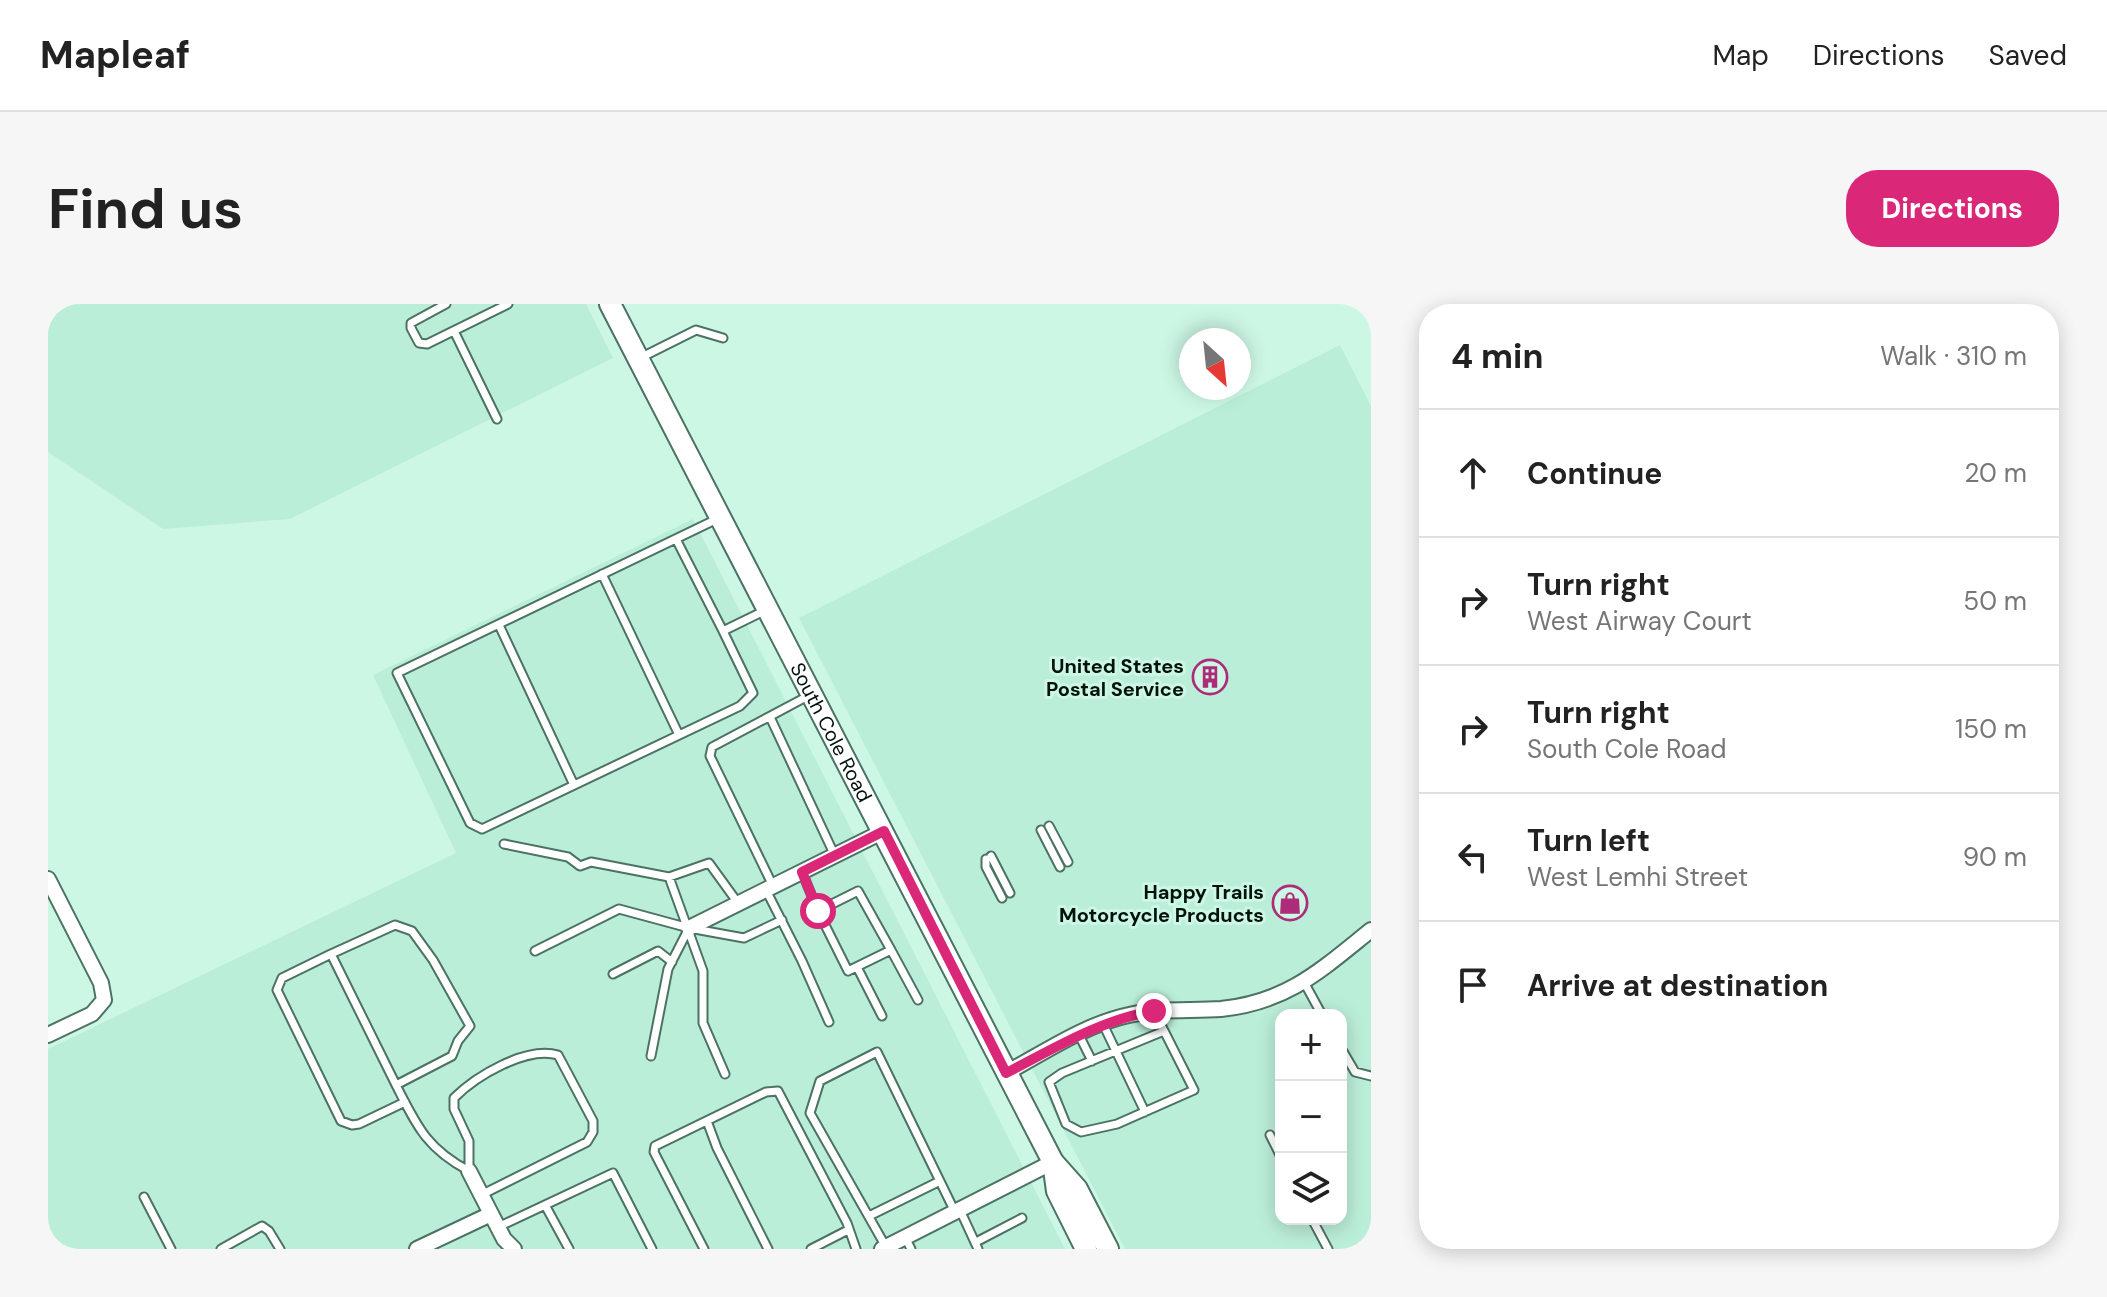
<!DOCTYPE html>
<html lang="en">
<head>
<meta charset="utf-8">
<style>
  body { margin:0; font-family:"DM Sans",sans-serif; background:#f6f6f6; color:#222 }
  .controls { position:absolute; right:24px; bottom:24px; display:grid; overflow:hidden; border-radius:16px; box-shadow:0 4px 20px #0003 }
  .controls button { width:72px; height:72px; display:grid; place-items:center; padding:0; border:0; border-bottom:2px solid #e0e0e0; background:#fff; color:#222; font:40px sans-serif }
  .compass { position:absolute; left:1131px; top:24px; width:72px; height:72px; border-radius:50%; background:#fff; box-shadow:0 4px 20px #0003; rotate:153deg }
  .stop { position:absolute; width:24px; height:24px; margin:-18px; border:6px solid #db2777; border-radius:50%; background:#fff }
  .stop.end { background:#db2777; border-color:#fff; box-shadow:0 2px 8px #0008 }
  .list { margin:0; padding:0; list-style:none }
  h2 { display:flex; justify-content:space-between; align-items:center; height:104px; margin:0; padding:0 32px; font-size:34px }
  h2 small { font-size:26px; font-weight:400; color:#767676 }
  .list li { display:grid; grid-template-columns:52px 1fr auto; gap:24px; align-items:center; box-sizing:border-box; height:128px; padding:0 32px; border-top:2px solid #e0e0e0 }
  .list b { display:block; font-size:30px; white-space:nowrap }
  .list p { margin:0; font-size:26px; white-space:nowrap; color:#767676 }
  .list em { font-size:26px; font-style:normal; color:#767676 }
  .icon { flex:none; width:44px; height:44px; fill:none; stroke:currentColor; stroke-width:2; stroke-linecap:round; stroke-linejoin:round }
  .map { position:relative; flex:none; width:1323px; height:945px; overflow:hidden; border-radius:32px }
  header { display:flex; align-items:center; gap:48px; box-sizing:border-box; height:112px; padding:0 40px; background:#fff; border-bottom:2px solid #e0e0e0 }
  header strong { font-size:38px }
  nav { display:flex; gap:44px; margin-inline-start:auto; font-size:28px }
  .intro { display:flex; align-items:center; justify-content:space-between; box-sizing:border-box; height:192px; padding:0 48px }
  h1 { margin:0; font-size:56px }
  .button { padding:20px 36px; border-radius:32px; background:#db2777; color:#fff; font-size:28px; font-weight:700 }
  main { display:flex; gap:48px; padding:0 48px }
  aside { flex:1; background:#fff; border-radius:32px; box-shadow:0 4px 20px #0003 }
  .map>svg:first-child { display:block }
  .built { fill:#bbeed8; fill-rule:evenodd }
  .lines { fill:none; stroke-linecap:round; stroke-linejoin:round }
  .service-casing { stroke:#4c7263; stroke-width:11 }
  .minor-casing { stroke:#4c7263; stroke-width:18 }
  .secondary-casing { stroke:#4c7263; stroke-width:24 }
  .service { stroke:#fff; stroke-width:7 }
  .minor { stroke:#fff; stroke-width:14 }
  .secondary { stroke:#fff; stroke-width:20 }
  .route { stroke:#db2777; stroke-width:10 }
  .labels { text-anchor:middle; dominant-baseline:central; stroke-width:6; stroke-linejoin:round; paint-order:stroke }
  .poi-label { font-size:20px; font-weight:bold; fill:#04120d; stroke:#cdf7e5; text-anchor:end }
  .street-label { font-size:20px; fill:#04120d; stroke:#cdf7e5 }
</style>
</head>
<body>
<header>
<strong>Mapleaf</strong>
<nav><a>Map</a><a>Directions</a><a>Saved</a></nav>
</header>
<div class="intro"><h1>Find us</h1><a class="button">Directions</a></div>
<main>
<div class="map">
<svg width="1323" height="945" viewBox="0 0 1323 945">
  <rect width="100%" height="100%" fill="#cdf7e5"/>
  <!-- built -->
  <path class="built" d="M 0,0 L 538,0 L 565,54 L 242,215 L 115,225 L 0,148 Z
    M 1292,41 L 1323,102 L 1323,945 L 1077,945 L 751,314 ZM 1233,711 L 1293,711 L 1293,915 L 1233,915 Z
    M 645,215 L 1017,945 L 0,945 L 0,745 L 408,549 L 325,371 Z"/>
  <g class="lines">
    <!-- service casing -->
    <g class="service-casing">
      <path id="service" d="M 398,0 L 363,19 L 363,24 L 371,39 L 379,40 L 460,0
        M 406,27 L 449,115
        M 592,54 L 648,26 L 675,34
        M 669,215 L 349,369 L 422,519 L 434,525 L 692,402 L 705,389 L 675,327 L 716,307
        M 628,235 L 675,327
        M 554,270 L 631,431
        M 451,321 L 526,481
        M 722,413 L 787,552
        M 1001,522 L 1020,558
        M 993,526 L 1012,563
        M 456,540 L 520,553 L 532,562 L 543,558 L 621,573 L 661,559 L 690,599
        M 943,552 L 962,589
        M 938,555 L 938,563 L 954,594
        M 754,568 L 770,607 L 800,667 L 843,646 L 810,587 L 770,607
        M 621,573 L 655,667 L 655,719 L 677,770
        M 725,582 L 662,452 L 664,443 L 760,392
        M 718,586 L 754,657 L 781,718
        M 843,646 L 870,696
        M 487,647 L 571,605 L 641,624 L 696,634 L 734,616
        M 283,650 L 234,674 L 229,686 L 293,817 L 304,821 L 311,820 L 357,798
        M 809,663 L 834,712
        M 565,670 L 610,647 L 624,658
        M 1256,678 L 1274,711
        M 1106,707 L 1146,786 L 1069,820 L 1033,828 L 1018,820 L 1001,778 L 1014,769 L 1116,727
        M 1055,720 L 1097,808
        M 1031,731 L 1044,757
        M 1293,744 L 1307,768 L 1323,772
        M 603,752 L 620,665 L 641,624
        M 348,781 L 404,752 L 410,737 L 422,722 L 385,656 L 364,627 L 347,621 L 283,650 L 348,781 C 369,822 378,844 421,867 L 421,837 L 406,805 L 406,794 C 428,772 478,742 510,751 L 545,817 L 545,828 L 539,838 L 433,891
        M 659,817 L 669,844 L 720,945
        M 1222,831 L 1233,853
        M 96,893 L 123,945
        M 497,901 L 521,945
        M 912,906 L 930,945
        M 821,912 L 892,877
        M 1264,915 L 1280,945
        M 450,923 L 565,869 L 604,945
        M 857,933 L 863,945
        M 928,938 L 974,914
        M 838,943 L 762,809 L 772,777 L 829,748 L 907,908
        M 173,945 L 214,922 L 221,927 L 232,945
        M 656,945 L 606,848 L 607,842 L 718,788 L 730,787 L 799,919 L 808,945
        M 763,945 L 800,926"/>
    </g>
    <!-- minor casing -->
    <g class="minor-casing">
      <path id="minor" d="M 0,575 L 53,679 L 56,696 L 44,710 L 0,731
        M 641,624 L 836,527
        M 958,769 C 997,748 1038,720 1081,711 C 1111,704 1142,707 1173,705 C 1240,698 1273,666 1323,626
        M 421,867 L 456,935 L 466,945
        M 369,945 L 443,910
        M 834,945 L 1005,858"/>
    </g>
    <!-- secondary casing -->
    <g class="secondary-casing">
      <g id="secondary">
        <path id="s1" d="M 562,0 L 1005,858 L 1029,885 L 1060,945"/>
        <path d="M 1005,858 L 1009,887 L 1038,945"/>
      </g>
    </g>
    <!-- service -->
    <use href="#service" class="service"/>
    <!-- minor -->
    <use href="#minor" class="minor"/>
    <!-- secondary -->
    <use href="#secondary" class="secondary"/>
  </g>
  <g class="lines">
    <!-- route -->
    <path class="route" d="M 770,607 L 754,568 L 836,527 L 958,769 C 1007,744 1052,716 1106,707"/>
  </g>
  <!-- icons -->
  <defs>
    <g id="building-ring" transform="scale(1.8)"><circle r="9.5" fill="#cdf7e5" stroke="#ac2c7a" stroke-width="1.5"/><path d="M-4-6H4V6H1V3H-1V6H-4ZM-2.5-4.3h1.7v1.8h-1.7ZM.8-4.3h1.7v1.8H.8ZM-2.5-1h1.7V.8h-1.7ZM.8-1h1.7V.8H.8Z" fill="#ac2c7a"/></g>
    <g id="shop-ring" transform="scale(1.8)"><circle r="9.5" fill="#cdf7e5" stroke="#ac2c7a" stroke-width="1.5"/><path d="M-5-2.5h2.3a2.7 3.5 0 0 1 5.4 0H5L5.5 6h-11ZM-1.5-2.5h3a1.5 2.3 0 0 0-3 0Z" fill="#ac2c7a"/></g>
  </defs>
  <g fill-rule="evenodd">
    <use href="#building-ring" x="1162" y="373"/>
    <use href="#shop-ring" x="1242" y="599"/>
  </g>
  <g class="labels">
    <!-- poi labels -->
    <g class="poi-label">
      <text x="1136" y="362">United States<tspan x="1136" dy="23">Postal Service</tspan></text>
      <text x="1216" y="588">Happy Trails<tspan x="1216" dy="23">Motorcycle Products</tspan></text>
    </g>
    <!-- street labels -->
    <g class="street-label">
      <text stroke="none"><textPath href="#s1" startOffset="482">South Cole Road</textPath></text>
    </g>
  </g>
</svg>
<div class="controls">
<button>+</button>
<button>−</button>
<button><svg class="icon" aria-label="layers" viewBox="0 0 24 24"><path d="M12 4l9 5-9 5-9-5zM3 14l9 5 9-5"/></svg></button>
</div>
<svg class="compass" viewBox="-18 -18 36 36"><path d="M0-13l5 13h-10z" fill="#e53935"/><path d="M0 13l5-13h-10z" fill="#767676"/></svg>
<div class="stop" style="left:770px;top:607px"></div>
<div class="stop end" style="left:1106px;top:707px"></div>
</div>
<aside>
<h2>4 min<small>Walk · 310 m</small></h2>
<ul class="list">
<li><svg class="icon" aria-label="ahead" viewBox="0 0 24 24"><path d="M12 20V5M6 11l6-6 6 6"/></svg><div><b>Continue</b></div><em>20 m</em></li>
<li><svg class="icon" aria-label="right" viewBox="0 0 24 24"><path d="M7 20v-9h11M14 6l5 5-5 5"/></svg><div><b>Turn right</b><p>West Airway Court</p></div><em>50 m</em></li>
<li><svg class="icon" aria-label="right" viewBox="0 0 24 24"><path d="M7 20v-9h11M14 6l5 5-5 5"/></svg><div><b>Turn right</b><p>South Cole Road</p></div><em>150 m</em></li>
<li><svg class="icon" aria-label="left" viewBox="0 0 24 24"><path d="M17 20v-9H6M10 6l-5 5 5 5"/></svg><div><b>Turn left</b><p>West Lemhi Street</p></div><em>90 m</em></li>
<li><svg class="icon" aria-label="arrive" viewBox="0 0 24 24"><path d="M6 21V4h12l-3 4 3 4H6"/></svg><div><b>Arrive at destination</b></div></li>
</ul>
</aside>
</main>
</body>
</html>
